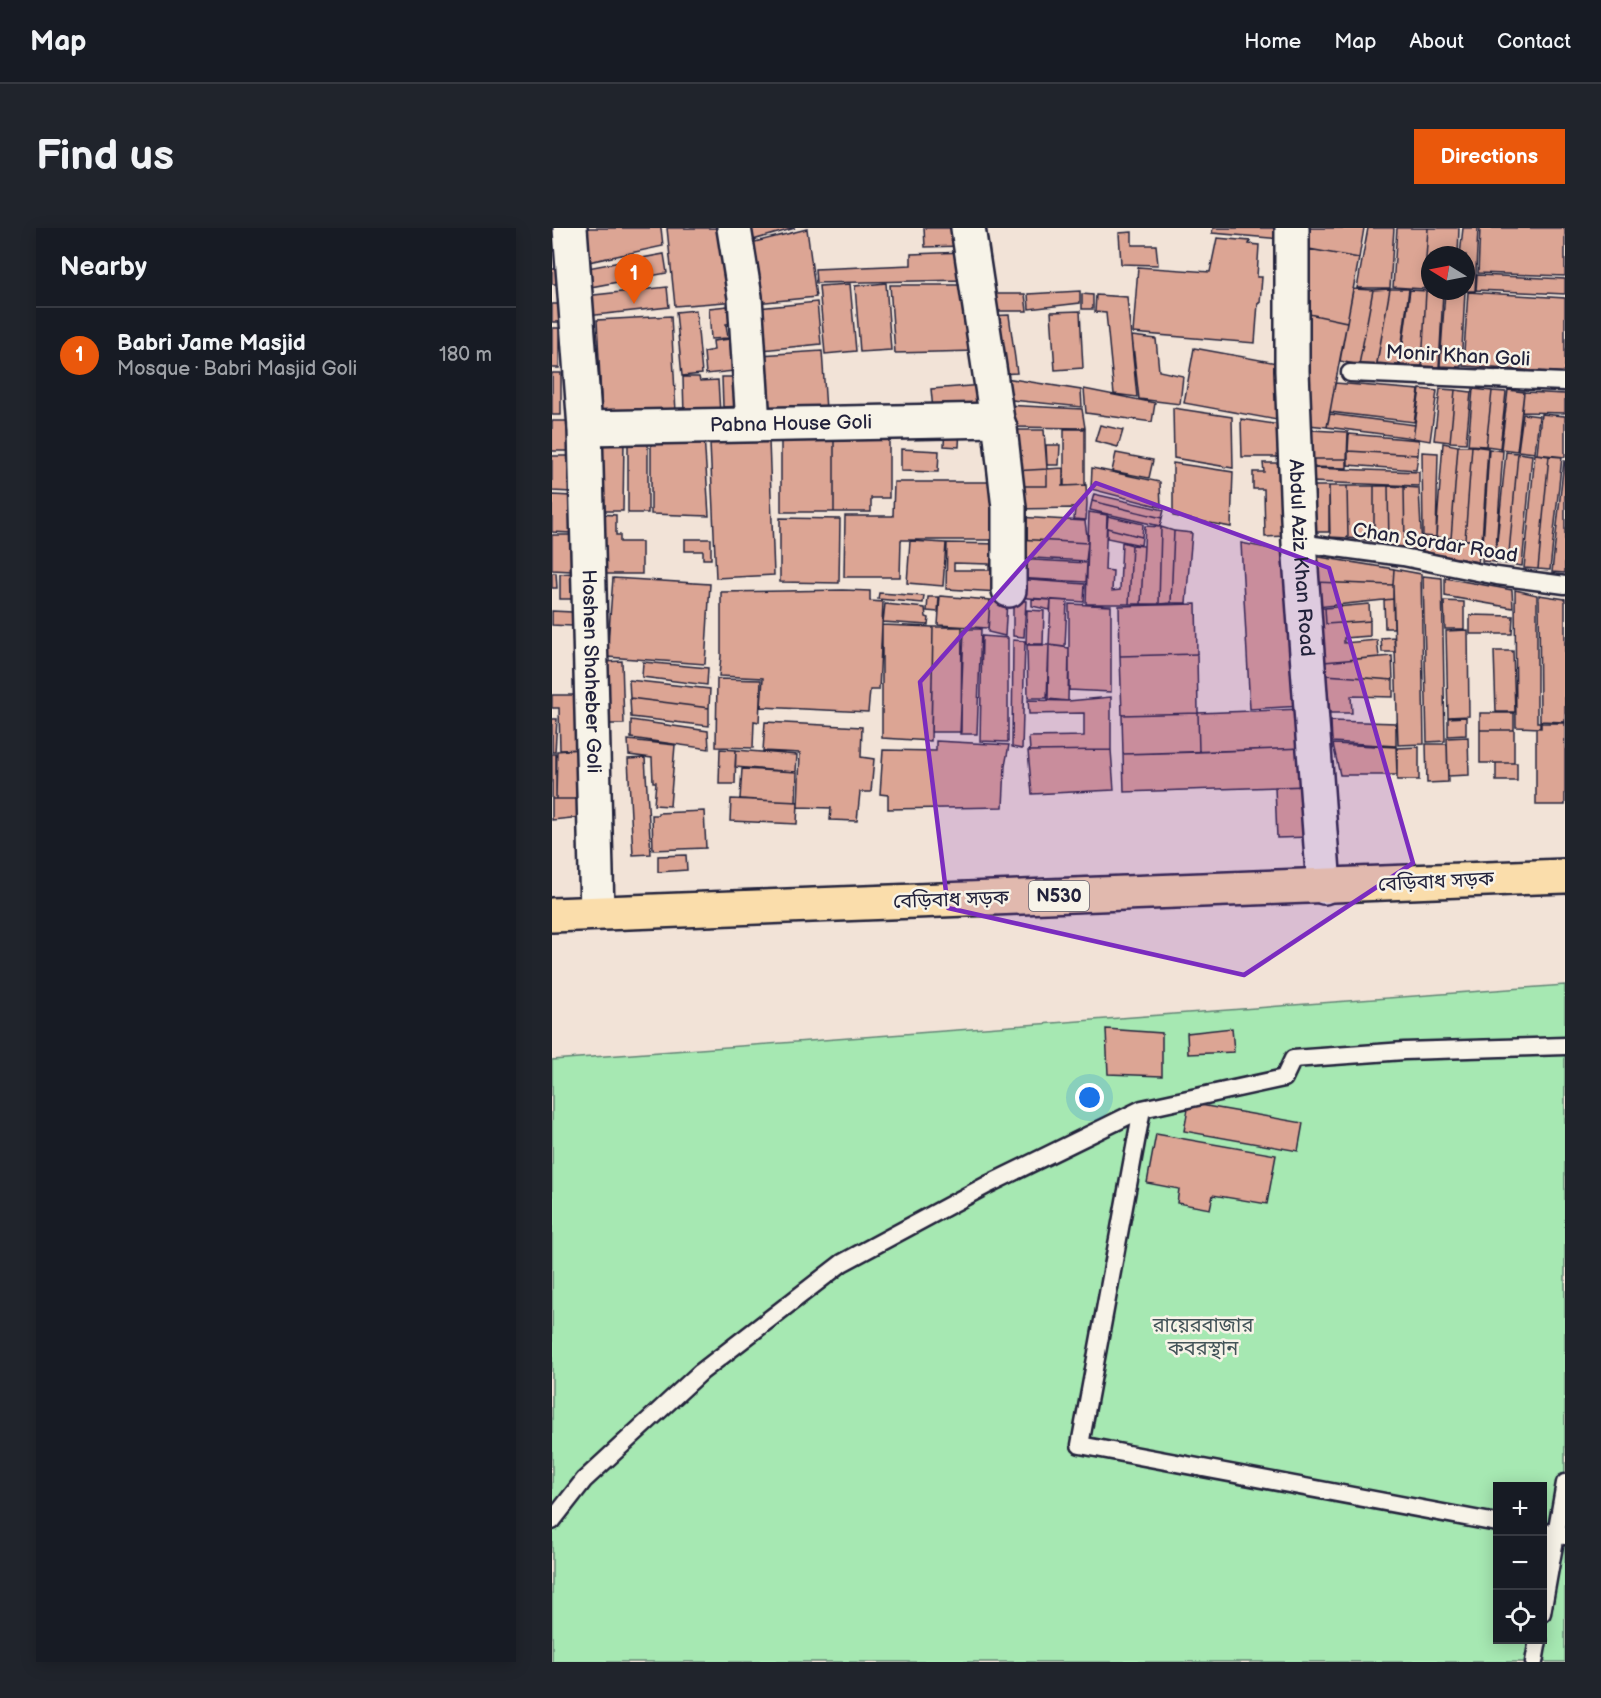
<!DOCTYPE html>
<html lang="en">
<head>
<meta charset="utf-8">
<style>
  body { margin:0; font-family:"Balsamiq Sans","Noto Sans Bengali",sans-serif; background:#20242c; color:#f1f3f6 }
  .controls { position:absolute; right:18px; bottom:18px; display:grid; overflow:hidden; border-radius:0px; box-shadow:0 3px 15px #0003 }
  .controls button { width:54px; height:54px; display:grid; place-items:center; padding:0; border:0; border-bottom:2px solid #363941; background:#171b24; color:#f1f3f6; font:30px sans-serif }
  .compass { position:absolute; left:869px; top:18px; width:54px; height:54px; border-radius:50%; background:#171b24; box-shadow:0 3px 15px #0003; rotate:280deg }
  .you { position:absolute; left:538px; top:870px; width:21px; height:21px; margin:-15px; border:4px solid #fff; border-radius:50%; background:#1a73e8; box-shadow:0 0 0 9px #1a73e833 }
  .badge { display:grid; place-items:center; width:39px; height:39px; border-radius:50%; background:#ea580c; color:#fff; font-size:20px; font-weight:700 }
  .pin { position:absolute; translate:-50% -50px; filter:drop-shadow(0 2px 3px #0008) }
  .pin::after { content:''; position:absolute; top:32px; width:21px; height:18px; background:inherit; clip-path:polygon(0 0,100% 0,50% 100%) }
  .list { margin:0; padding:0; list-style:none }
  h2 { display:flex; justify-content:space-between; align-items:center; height:78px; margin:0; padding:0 24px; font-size:26px }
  h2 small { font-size:20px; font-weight:400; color:#9ea1a6 }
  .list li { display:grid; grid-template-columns:39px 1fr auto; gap:18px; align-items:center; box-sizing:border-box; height:96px; padding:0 24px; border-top:2px solid #363941 }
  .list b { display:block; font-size:22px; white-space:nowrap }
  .list p { margin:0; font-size:20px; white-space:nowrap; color:#9ea1a6 }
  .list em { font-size:20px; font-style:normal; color:#9ea1a6 }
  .icon { flex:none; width:33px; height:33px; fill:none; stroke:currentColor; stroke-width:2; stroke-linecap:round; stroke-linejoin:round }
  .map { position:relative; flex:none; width:1013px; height:1434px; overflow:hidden; border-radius:0px }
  header { display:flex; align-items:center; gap:36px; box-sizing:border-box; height:84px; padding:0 30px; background:#171b24; border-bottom:2px solid #363941 }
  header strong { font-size:28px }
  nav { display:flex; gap:33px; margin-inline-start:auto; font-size:21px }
  .intro { display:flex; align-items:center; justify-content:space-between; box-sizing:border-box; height:144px; padding:0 36px }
  h1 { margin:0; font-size:42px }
  .button { padding:15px 27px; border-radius:0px; background:#ea580c; color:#fff; font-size:21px; font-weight:700 }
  main { display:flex; gap:36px; padding:0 36px }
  aside { flex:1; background:#171b24; border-radius:0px; box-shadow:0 3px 15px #0003 }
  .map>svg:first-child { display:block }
  .green { fill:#a6e8b2; stroke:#648576; stroke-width:1.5; fill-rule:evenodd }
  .building { fill:#dca594; stroke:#22223b; stroke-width:1.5; fill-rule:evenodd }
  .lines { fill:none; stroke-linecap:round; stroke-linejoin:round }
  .service-casing { stroke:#22223b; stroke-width:21 }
  .minor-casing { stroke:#22223b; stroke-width:38 }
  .trunk-casing { stroke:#22223b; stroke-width:38 }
  .service { stroke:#f7f3e8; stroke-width:16 }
  .minor { stroke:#f7f3e8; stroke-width:33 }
  .trunk { stroke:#faddab; stroke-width:33 }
  .marked { fill:#7b2cbf; fill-opacity:0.2; stroke:#7b2cbf; stroke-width:4.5; stroke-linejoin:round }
  .labels { text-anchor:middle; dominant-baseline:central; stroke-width:5; stroke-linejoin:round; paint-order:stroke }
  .shield { fill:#f7f3e8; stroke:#62616f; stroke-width:1.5 }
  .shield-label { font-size:18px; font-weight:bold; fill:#22223b }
  .street-label { font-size:20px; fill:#22223b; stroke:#f7f3e8 }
  .park-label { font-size:20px; fill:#435459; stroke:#f7f3e8 }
</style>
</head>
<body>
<header>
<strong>Map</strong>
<nav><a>Home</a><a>Map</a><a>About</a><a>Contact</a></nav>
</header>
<div class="intro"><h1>Find us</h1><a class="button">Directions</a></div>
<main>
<aside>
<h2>Nearby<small></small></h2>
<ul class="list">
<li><span class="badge">1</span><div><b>Babri Jame Masjid</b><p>Mosque · Babri Masjid Goli</p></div><em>180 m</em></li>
</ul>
</aside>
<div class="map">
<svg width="1013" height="1434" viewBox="0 0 1013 1434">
  <rect width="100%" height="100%" fill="#f2e3d7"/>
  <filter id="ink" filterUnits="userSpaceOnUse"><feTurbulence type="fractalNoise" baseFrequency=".0167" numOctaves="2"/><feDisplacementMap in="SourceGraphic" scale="12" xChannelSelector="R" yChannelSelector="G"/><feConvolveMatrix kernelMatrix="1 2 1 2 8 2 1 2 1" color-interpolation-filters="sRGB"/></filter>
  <g filter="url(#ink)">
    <!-- green -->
    <path class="green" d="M 1013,757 L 1013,1434 L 0,1434 L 0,832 ZM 945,1258 L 990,1258 L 990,1412 L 945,1412 Z"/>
    <!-- building -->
    <path class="building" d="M 30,0 L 109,0 L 111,18 L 32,35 Z
      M 115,0 L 173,0 L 185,73 L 123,78 Z
      M 191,0 L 243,0 L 194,14 Z
      M 372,0 L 407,0 L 410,18 L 373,19 Z
      M 661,0 L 730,0 L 729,11 L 660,5 Z
      M 755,0 L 812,0 L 807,30 L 757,21 Z
      M 816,0 L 842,0 L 838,60 L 805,60 Z
      M 845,0 L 876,0 L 872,61 L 841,59 Z
      M 876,0 L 907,0 L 906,27 L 878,27 L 878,61 L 872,61 Z
      M 911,0 L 926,0 L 923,63 L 914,63 L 914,27 L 908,27 Z
      M 928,0 L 1013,0 L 1013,48 L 926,45 Z
      M 255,1 L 264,69 L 204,75 L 195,16 Z
      M 580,4 L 580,17 L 604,17 L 606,37 L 569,36 L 567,5 Z
      M 665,10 L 698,13 L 697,16 L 707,17 L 705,49 L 710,49 L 708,75 L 706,75 L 703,115 L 581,105 L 586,39 L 658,44 Z
      M 757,21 L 807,30 L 795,94 L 757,86 Z
      M 413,24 L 414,52 L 264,55 L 263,41 L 359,37 L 359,26 Z
      M 112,26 L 115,45 L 33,60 L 30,41 Z
      M 0,41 L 8,41 L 6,56 L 0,56 Z
      M 925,47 L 1013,51 L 1013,66 L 924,62 Z
      M 334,55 L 339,122 L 308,124 L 303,58 Z
      M 298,56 L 304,123 L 273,126 L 267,58 Z
      M 338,57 L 416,57 L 424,123 L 343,125 Z
      M 115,59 L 117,79 L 35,88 L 33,68 Z
      M 801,61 L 821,62 L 807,137 L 788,133 Z
      M 838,61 L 857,61 L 847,137 L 825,135 Z
      M 838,61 L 824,140 L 807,137 L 821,62 Z
      M 858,62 L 874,63 L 870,138 L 848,137 Z
      M 528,63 L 528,75 L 477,81 L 476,66 Z
      M 874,63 L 891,64 L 887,139 L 870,138 Z
      M 893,63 L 913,63 L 909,139 L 888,138 Z
      M 916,64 L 1013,70 L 1013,145 L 911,138 Z
      M 434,66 L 473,66 L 475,83 L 436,83 Z
      M 530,66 L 541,67 L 541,81 L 530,81 Z
      M 544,67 L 575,69 L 585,169 L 562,166 L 554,85 L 543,84 Z
      M 265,74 L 269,116 L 210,122 L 206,80 Z
      M 0,76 L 9,76 L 10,94 L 0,94 Z
      M 185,77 L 187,95 L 174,96 L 176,110 L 159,111 L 157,80 Z
      M 144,82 L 150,146 L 130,148 L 124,84 Z
      M 528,83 L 531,140 L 503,142 L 499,84 Z
      M 757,86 L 795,94 L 775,199 L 757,197 Z
      M 457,87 L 465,145 L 445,146 L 436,88 Z
      M 119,88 L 124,185 L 50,189 L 45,92 Z
      M 0,100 L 7,100 L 7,140 L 0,140 Z
      M 580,108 L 604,111 L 607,143 L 631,148 L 628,176 L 587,171 Z
      M 187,110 L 191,142 L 154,146 L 152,124 L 162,122 L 161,113 Z
      M 642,120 L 725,135 L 723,146 L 726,146 L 727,157 L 725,173 L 728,174 L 725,192 L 632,175 Z
      M 270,123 L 274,182 L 212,187 L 208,127 Z
      M 0,145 L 9,145 L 9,187 L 0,187 Z
      M 131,149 L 147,149 L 148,153 L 166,152 L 168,186 L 132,188 Z
      M 170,149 L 189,149 L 190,178 L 171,179 Z
      M 447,149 L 529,162 L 530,179 L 450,171 Z
      M 783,155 L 867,162 L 862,194 L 778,184 Z
      M 431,157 L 432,178 L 381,182 L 379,161 Z
      M 532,161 L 603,175 L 600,194 L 534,185 Z
      M 868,161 L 885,163 L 878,213 L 861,210 Z
      M 888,161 L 903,162 L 898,214 L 882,212 Z
      M 921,161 L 940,163 L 934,218 L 916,217 Z
      M 903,162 L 919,164 L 914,215 L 898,214 Z
      M 956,162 L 972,164 L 965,223 L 949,221 Z
      M 940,163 L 954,164 L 948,220 L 934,218 Z
      M 972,164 L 1013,166 L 1013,185 L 970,184 Z
      M 451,177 L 530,181 L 533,200 L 455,199 Z
      M 621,180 L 680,189 L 681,240 L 622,230 Z
      M 778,186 L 863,197 L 861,210 L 775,199 Z
      M 971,186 L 987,188 L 983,225 L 966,223 Z
      M 989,186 L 1013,188 L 1013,229 L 985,226 Z
      M 689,191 L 728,197 L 728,229 L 690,229 Z
      M 0,193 L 20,193 L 20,223 L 0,223 Z
      M 393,197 L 408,198 L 407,219 L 392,218 Z
      M 548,197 L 571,202 L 566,219 L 543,213 Z
      M 512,201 L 533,201 L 533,257 L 512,258 Z
      M 229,202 L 282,202 L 282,284 L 229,284 Z
      M 282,202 L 337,202 L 337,270 L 319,270 L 319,284 L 282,284 Z
      M 456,202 L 492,202 L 495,241 L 461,243 Z
      M 759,202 L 796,204 L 795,231 L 758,231 Z
      M 797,206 L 867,212 L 866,227 L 796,223 Z
      M 152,207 L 157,288 L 99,286 L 99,213 Z
      M 76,211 L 96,211 L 96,285 L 76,285 Z
      M 43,212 L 72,212 L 71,283 L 42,283 Z
      M 217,213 L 222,347 L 164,350 L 158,215 Z
      M 891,215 L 906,218 L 899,311 L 884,309 Z
      M 494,217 L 508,217 L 507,237 L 495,237 Z
      M 906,218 L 920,218 L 913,312 L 899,311 Z
      M 920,218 L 936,220 L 930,313 L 913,312 Z
      M 349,221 L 387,223 L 386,244 L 349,243 Z
      M 937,221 L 951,223 L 943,334 L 930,333 Z
      M 796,223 L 866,227 L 864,242 L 796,237 Z
      M 870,224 L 886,225 L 884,309 L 871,308 Z
      M 954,224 L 966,225 L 956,336 L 943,334 Z
      M 564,225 L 601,232 L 597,250 L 560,243 Z
      M 966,225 L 980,227 L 970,338 L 956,336 Z
      M 983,226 L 997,228 L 986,341 L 972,340 Z
      M 0,228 L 21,228 L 20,264 L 0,263 Z
      M 997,228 L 1010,229 L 998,342 L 986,341 Z
      M 758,231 L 795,231 L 795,240 L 758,239 Z
      M 1012,233 L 1013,233 L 1013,345 L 1000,344 Z
      M 621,235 L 681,244 L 679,299 L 621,288 Z
      M 711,235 L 730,235 L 732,308 L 713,309 L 712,261 L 701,261 L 701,244 L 712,244 Z
      M 511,240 L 511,258 L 509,258 L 534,257 L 535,275 L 534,292 L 522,291 L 523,280 L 465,281 L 463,258 L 495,258 L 495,241 Z
      M 540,240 L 608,254 L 609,279 L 539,261 Z
      M 759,240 L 867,244 L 867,258 L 758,254 Z
      M 495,241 L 495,258 L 463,258 L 461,243 Z
      M 342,254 L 445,254 L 445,312 L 349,312 L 348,349 L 292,349 L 293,288 L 341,288 Z
      M 759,258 L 777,258 L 777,304 L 759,304 Z
      M 777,258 L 795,258 L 796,310 L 778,309 Z
      M 795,258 L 822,258 L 822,313 L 796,310 Z
      M 822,258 L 836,258 L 837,316 L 822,313 Z
      M 836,258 L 852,259 L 853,319 L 837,318 Z
      M 852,259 L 867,260 L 870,322 L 853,322 Z
      M 542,266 L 612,282 L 610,290 L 540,273 Z
      M 0,267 L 19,268 L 19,305 L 0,304 Z
      M 540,273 L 610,290 L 608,298 L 538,282 Z
      M 537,284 L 555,287 L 553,342 L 561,343 L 560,363 L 568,362 L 570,314 L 580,317 L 577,376 L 534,376 Z
      M 44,286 L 64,287 L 64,307 L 68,307 L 68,314 L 90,314 L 90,346 L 44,346 Z
      M 556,288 L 591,296 L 590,309 L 555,300 Z
      M 466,289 L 533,293 L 536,315 L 465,311 Z
      M 228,290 L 288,291 L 287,355 L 228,354 Z
      M 593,298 L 609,299 L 607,376 L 589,376 Z
      M 609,299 L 622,303 L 619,375 L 607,376 Z
      M 555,300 L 590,309 L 589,317 L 555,310 Z
      M 622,303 L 640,305 L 634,375 L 619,375 Z
      M 0,307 L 21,307 L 20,343 L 0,342 Z
      M 871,308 L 930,313 L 926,334 L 871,324 Z
      M 133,311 L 159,311 L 159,331 L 151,331 L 151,323 L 133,323 Z
      M 465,311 L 536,315 L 534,333 L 464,329 Z
      M 358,313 L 394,315 L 391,358 L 355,355 Z
      M 395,315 L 450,316 L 448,364 L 394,361 ZM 402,335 L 437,336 L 437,342 L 402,342 Z
      M 689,315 L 736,324 L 750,478 L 698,481 Z
      M 580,317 L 592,318 L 589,376 L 577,376 Z
      M 761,328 L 842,341 L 841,357 L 762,354 Z
      M 464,331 L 535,335 L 534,354 L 463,350 Z
      M 842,341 L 869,346 L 872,516 L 846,517 L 841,357 Z
      M 0,345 L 4,345 L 5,360 L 0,360 Z
      M 21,345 L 22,371 L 8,371 L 8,346 Z
      M 871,348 L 890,350 L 893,513 L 875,514 Z
      M 61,350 L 158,356 L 153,436 L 55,429 Z
      M 893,350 L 960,362 L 961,380 L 893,368 Z
      M 464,351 L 533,356 L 532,374 L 463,369 Z
      M 762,354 L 841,357 L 841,371 L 765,379 Z
      M 291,362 L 318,363 L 318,373 L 331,374 L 327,462 L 318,462 L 316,484 L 209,479 L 211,450 L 167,448 L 169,428 L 169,364 Z
      M 963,362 L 985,367 L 985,494 L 988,494 L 988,500 L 964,499 Z
      M 327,365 L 372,368 L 371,375 L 326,371 Z
      M 987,367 L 1013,371 L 1013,494 L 988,493 Z
      M 388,368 L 438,372 L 436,400 L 386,397 Z
      M 376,369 L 387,369 L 386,384 L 375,383 Z
      M 480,371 L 499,372 L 498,382 L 480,378 Z
      M 841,371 L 842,400 L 833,400 L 832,372 Z
      M 438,372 L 455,372 L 453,408 L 436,404 Z
      M 461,372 L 474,373 L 472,409 L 461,408 Z
      M 499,372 L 515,373 L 513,419 L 497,417 Z
      M 892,373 L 912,374 L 912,401 L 893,401 Z
      M 333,376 L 373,380 L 374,389 L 377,390 L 376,397 L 331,394 Z
      M 517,376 L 559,378 L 559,464 L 517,462 Z
      M 644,376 L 645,426 L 568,428 L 567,378 Z
      M 817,376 L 818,393 L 774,396 L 773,380 Z
      M 767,380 L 773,380 L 774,396 L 818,393 L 818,408 L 792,410 L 792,415 L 825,412 L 827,429 L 772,434 Z
      M 475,382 L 492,383 L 491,416 L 474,416 Z
      M 0,383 L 20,384 L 20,398 L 0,397 Z
      M 918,387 L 961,388 L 960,406 L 918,406 Z
      M 330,397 L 381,399 L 379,513 L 330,510 Z
      M 381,399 L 410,399 L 409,504 L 379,504 Z
      M 412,401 L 429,401 L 425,506 L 408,506 Z
      M 916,402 L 917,488 L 896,489 L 894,403 Z
      M 430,408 L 456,410 L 456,514 L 428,513 Z
      M 842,409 L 843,424 L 830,424 L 829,410 Z
      M 461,412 L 473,413 L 470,521 L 460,519 Z
      M 475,417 L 497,417 L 495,470 L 476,470 Z
      M 497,417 L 517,420 L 516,473 L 496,471 Z
      M 942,423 L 961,423 L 963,484 L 944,484 Z
      M 645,426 L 646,485 L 570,487 L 568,428 Z
      M 840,428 L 841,452 L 774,447 L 772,434 Z
      M 70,433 L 72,496 L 52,496 L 51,434 Z
      M 91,434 L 156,440 L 155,457 L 90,449 Z
      M 774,447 L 841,452 L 841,469 L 799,468 L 800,485 L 778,485 Z
      M 165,451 L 209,452 L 207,494 L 202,493 L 201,520 L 164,519 Z
      M 77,452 L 158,461 L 157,480 L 78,470 Z
      M 0,467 L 28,467 L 28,521 L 8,522 L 7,480 L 0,480 Z
      M 559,469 L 559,522 L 478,523 L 477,509 L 532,508 L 532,485 L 477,486 L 476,472 L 516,473 Z
      M 78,470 L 157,480 L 157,498 L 79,489 Z
      M 750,481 L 751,520 L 647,524 L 646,485 Z
      M 646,485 L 647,524 L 571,526 L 570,487 Z
      M 928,485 L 962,485 L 962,502 L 928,502 Z
      M 914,489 L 914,507 L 896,508 L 896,490 Z
      M 0,491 L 5,491 L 3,524 L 0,524 Z
      M 79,492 L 156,503 L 157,521 L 79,510 Z
      M 779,493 L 844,495 L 844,518 L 780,514 Z
      M 213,494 L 310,499 L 309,529 L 322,531 L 319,564 L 308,564 L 305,593 L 278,592 L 279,580 L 246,579 L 248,525 L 211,523 Z
      M 989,495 L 1013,495 L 1013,577 L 984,577 L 984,500 L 989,500 Z
      M 928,502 L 962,502 L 962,535 L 928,535 Z
      M 916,509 L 917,547 L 896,548 L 895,510 Z
      M 76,512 L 123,517 L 118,578 L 102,577 L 104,554 L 101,554 L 100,530 L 77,527 Z
      M 384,513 L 457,517 L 453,538 L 451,579 L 336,581 L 336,567 L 328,566 L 331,522 L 384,523 Z
      M 781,516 L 844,519 L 845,547 L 788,547 Z
      M 874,516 L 895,516 L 896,554 L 875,555 Z
      M 867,519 L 867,552 L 845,552 L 845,520 Z
      M 755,520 L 756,558 L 572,564 L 571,526 Z
      M 28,521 L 28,571 L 4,571 L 5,523 Z
      M 168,521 L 184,522 L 183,556 L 167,556 Z
      M 184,522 L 245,527 L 244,544 L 183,539 Z
      M 559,522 L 562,562 L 480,566 L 476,523 Z
      M 0,526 L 4,526 L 4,571 L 0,571 Z
      M 93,530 L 99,626 L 81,627 L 76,531 Z
      M 944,535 L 965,535 L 965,553 L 944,553 Z
      M 190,541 L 245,544 L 244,574 L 188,571 Z
      M 756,558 L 758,609 L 725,610 L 723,559 Z
      M 0,571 L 28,571 L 29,589 L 0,592 Z
      M 179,571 L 246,574 L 245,596 L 178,593 Z
      M 152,583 L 154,620 L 101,622 L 100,587 L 106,587 L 106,585 Z
      M 134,627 L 135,642 L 106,644 L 106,628 Z
      M 680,800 L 682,824 L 636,826 L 635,805 Z
      M 554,801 L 610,805 L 610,848 L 556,846 Z
      M 637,875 L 751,895 L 746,923 L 632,903 Z
      M 604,906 L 724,927 L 715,976 L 661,967 L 658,981 L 625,975 L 627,961 L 595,955 Z"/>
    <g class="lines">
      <!-- service casing -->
      <g class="service-casing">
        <path id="service" d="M 798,145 L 1013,154
          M 747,315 L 851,329 L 945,348 L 1013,357
          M 590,881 L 732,850 L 741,831 L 852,823 L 1013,818
          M 1013,1255 L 1004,1306 L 1013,1308
          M 0,1293 L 32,1252 L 149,1144 L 290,1035 L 435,957 L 590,881 L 528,1217 L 945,1295
          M 990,1304 L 1004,1306 L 990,1385
          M 982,1434 L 986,1412"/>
      </g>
      <!-- minor casing -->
      <g class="minor-casing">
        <g id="minor">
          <path id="s1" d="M 18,0 L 33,200 L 45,685"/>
          <path d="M 182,0 L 193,69 L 201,196"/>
          <path d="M 416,0 L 445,192 L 448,200 L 457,280 L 457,362"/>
          <path id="s2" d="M 740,0 L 740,143 L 747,315 L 772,659"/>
          <path id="s3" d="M 33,200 L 445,192"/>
        </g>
      </g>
      <!-- trunk casing -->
      <g class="trunk-casing">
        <path id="trunk" d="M 0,687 L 1013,648"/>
      </g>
      <!-- service -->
      <use href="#service" class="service"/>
      <!-- minor -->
      <use href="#minor" class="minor"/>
      <!-- trunk -->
      <use href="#trunk" class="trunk"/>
    </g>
  </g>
  <!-- marked area -->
  <path class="marked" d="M 544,255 L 777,340 L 861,635 L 692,747 L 396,680 L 368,454 Z"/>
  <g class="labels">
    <!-- shield labels -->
    <rect class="shield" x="477" y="653" width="60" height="30" rx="4.5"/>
    <g class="shield-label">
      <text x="507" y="668">N530</text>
    </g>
    <!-- street labels -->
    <g class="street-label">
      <text transform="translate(906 128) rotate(3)">Monir Khan Goli</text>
      <text stroke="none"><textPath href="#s3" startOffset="206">Pabna House Goli</textPath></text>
      <text transform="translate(883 315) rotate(9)">Chan Sordar Road</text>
      <text stroke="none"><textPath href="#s2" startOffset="330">Abdul Aziz Khan Road</textPath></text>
      <text stroke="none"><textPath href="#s1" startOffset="444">Hoshen Shaheber Goli</textPath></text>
      <text transform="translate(884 654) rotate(-3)">বেড়িবাধ সড়ক</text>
      <text transform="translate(399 672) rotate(-2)">বেড়িবাধ সড়ক</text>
    </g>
    <!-- park labels -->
    <g class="park-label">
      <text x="651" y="1098">রায়েরবাজার<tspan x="651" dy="23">কবরস্থান</tspan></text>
    </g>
  </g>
</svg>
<div class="controls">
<button>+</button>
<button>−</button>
<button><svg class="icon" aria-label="locate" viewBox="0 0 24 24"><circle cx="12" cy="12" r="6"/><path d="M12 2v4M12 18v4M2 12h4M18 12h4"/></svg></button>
</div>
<svg class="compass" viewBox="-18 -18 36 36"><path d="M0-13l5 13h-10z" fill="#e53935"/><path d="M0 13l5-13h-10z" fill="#9ea1a6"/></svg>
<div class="you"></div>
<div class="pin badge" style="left:82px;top:76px">1</div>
</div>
</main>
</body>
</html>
